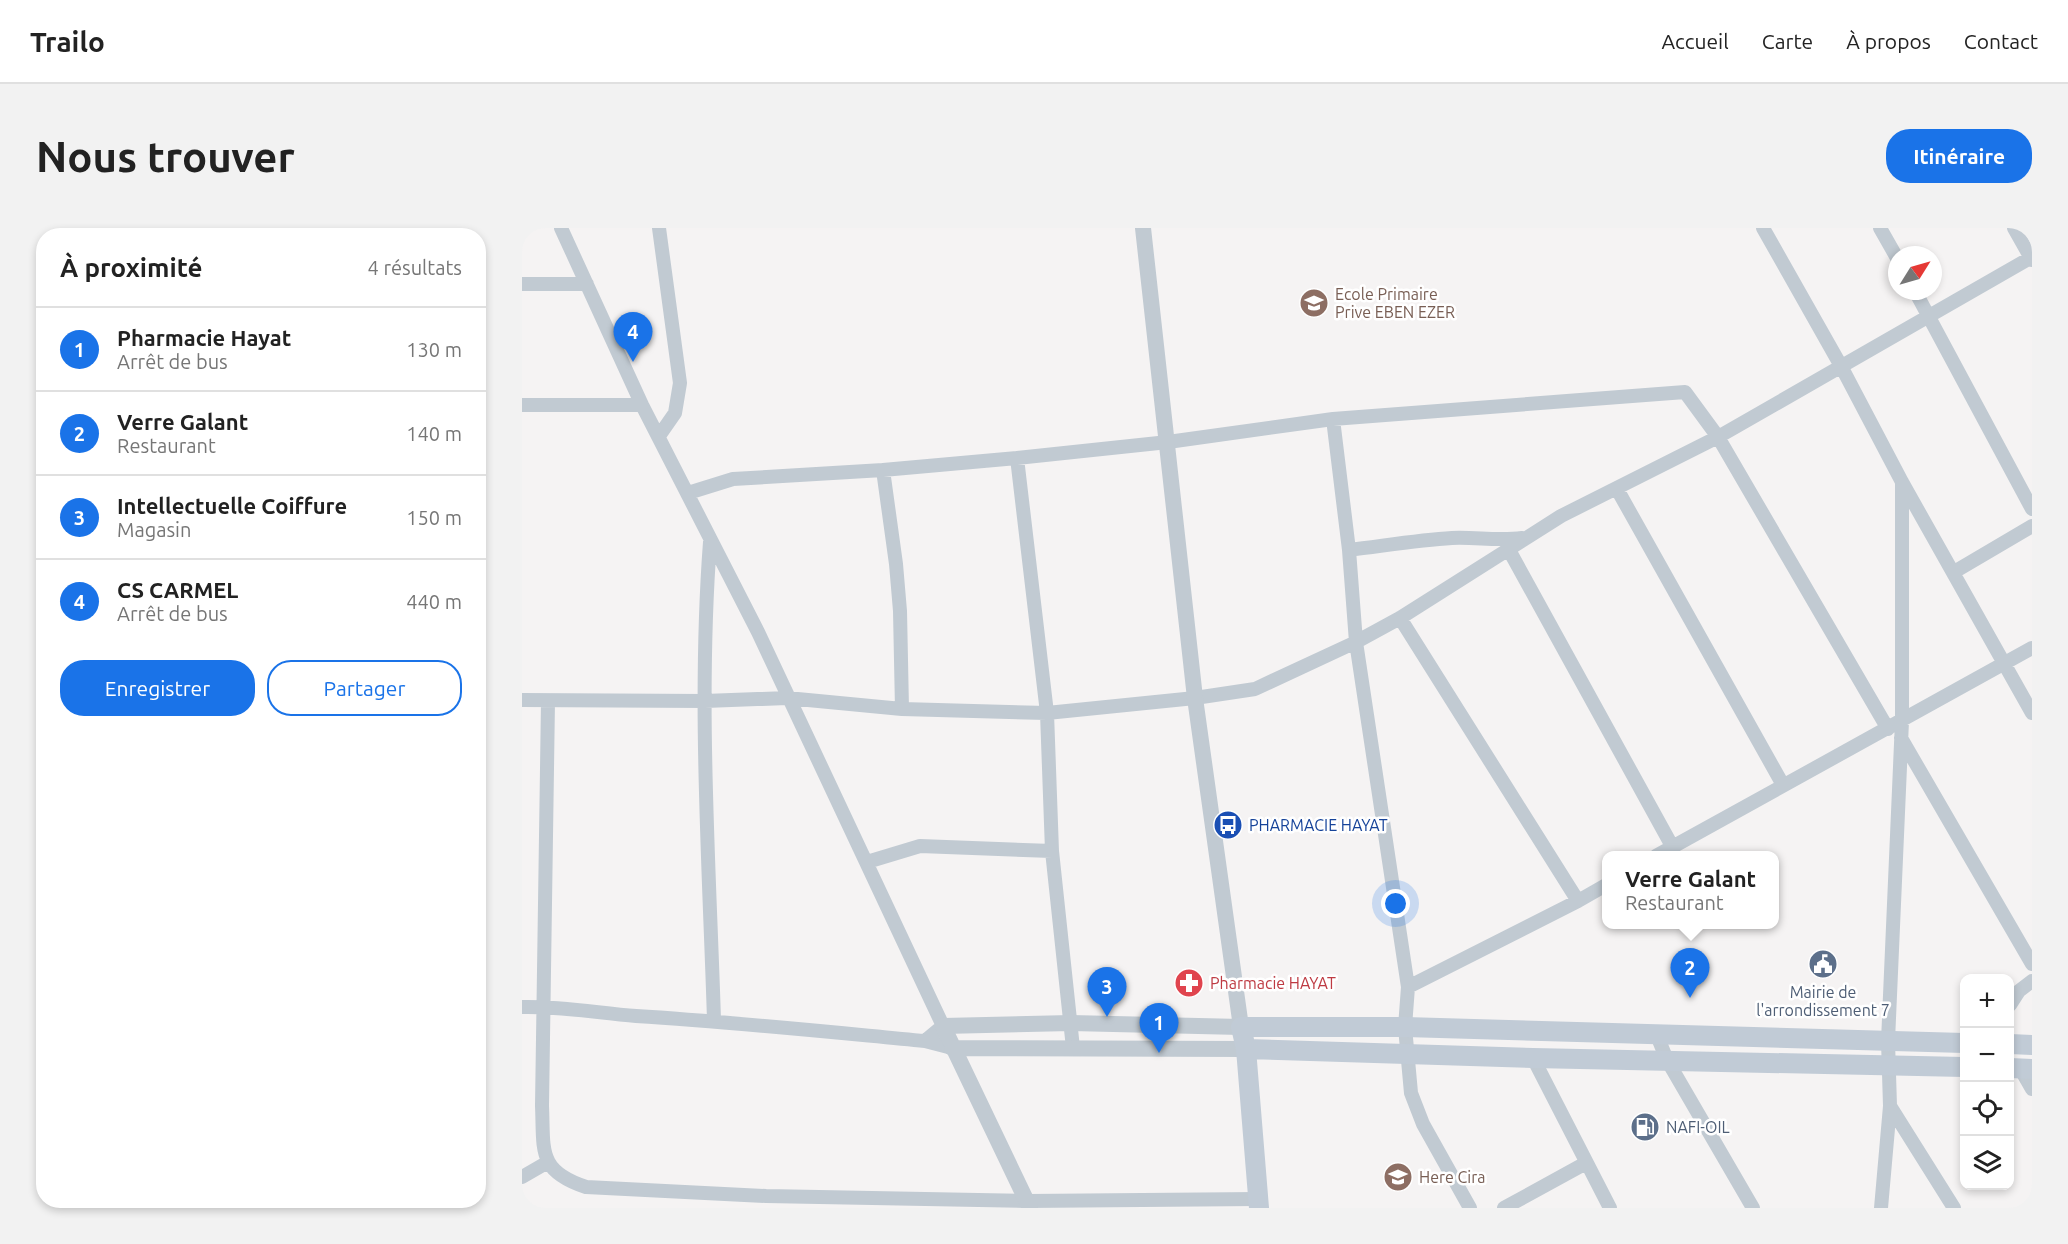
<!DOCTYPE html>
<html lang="fr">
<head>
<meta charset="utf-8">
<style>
  body { margin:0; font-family:Ubuntu,sans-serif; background:#f2f2f2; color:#222 }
  .controls { position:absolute; right:18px; bottom:18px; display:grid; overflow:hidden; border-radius:12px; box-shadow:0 3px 9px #0003 }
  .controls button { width:54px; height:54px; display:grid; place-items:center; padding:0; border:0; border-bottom:2px solid #e0e0e0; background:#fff; color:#222; font:30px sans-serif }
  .compass { position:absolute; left:1366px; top:18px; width:54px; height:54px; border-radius:50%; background:#fff; box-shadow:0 3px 9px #0003; rotate:53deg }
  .you { position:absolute; left:874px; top:676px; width:21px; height:21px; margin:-15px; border:4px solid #fff; border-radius:50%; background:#1a73e8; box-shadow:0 0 0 9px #1a73e833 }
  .badge { display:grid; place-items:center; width:39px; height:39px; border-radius:50%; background:#1a73e8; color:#fff; font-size:20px; font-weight:700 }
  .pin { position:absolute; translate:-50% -50px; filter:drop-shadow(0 2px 3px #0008) }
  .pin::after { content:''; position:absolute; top:32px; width:21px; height:18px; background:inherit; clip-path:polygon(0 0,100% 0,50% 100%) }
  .popup { position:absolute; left:1080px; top:623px; width:177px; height:78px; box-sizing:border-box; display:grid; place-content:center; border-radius:12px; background:#fff; filter:drop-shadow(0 2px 4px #0005); font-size:20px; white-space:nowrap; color:#767676 }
  .popup b { font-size:22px; color:#222 }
  .popup::after { content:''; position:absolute; left:50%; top:100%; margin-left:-12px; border:12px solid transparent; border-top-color:#fff }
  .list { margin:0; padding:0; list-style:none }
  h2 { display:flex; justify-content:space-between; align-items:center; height:78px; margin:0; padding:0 24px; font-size:26px }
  h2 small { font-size:20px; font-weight:400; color:#767676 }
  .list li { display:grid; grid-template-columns:39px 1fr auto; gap:18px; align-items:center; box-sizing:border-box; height:84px; padding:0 24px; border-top:2px solid #e0e0e0 }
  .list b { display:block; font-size:22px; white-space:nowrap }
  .list p { margin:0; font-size:20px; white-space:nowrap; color:#767676 }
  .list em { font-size:20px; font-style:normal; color:#767676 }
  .actions { display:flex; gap:12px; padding:18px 24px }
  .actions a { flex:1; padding:14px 0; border:2px solid #1a73e8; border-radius:24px; text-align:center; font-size:21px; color:#1a73e8 }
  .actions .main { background:#1a73e8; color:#fff }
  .icon { flex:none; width:33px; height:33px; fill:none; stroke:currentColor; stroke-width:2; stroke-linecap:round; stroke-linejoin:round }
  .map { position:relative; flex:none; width:1510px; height:980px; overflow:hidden; border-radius:24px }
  header { display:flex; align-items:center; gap:36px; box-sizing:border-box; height:84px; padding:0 30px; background:#fff; border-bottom:2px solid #e0e0e0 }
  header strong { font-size:28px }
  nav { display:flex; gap:33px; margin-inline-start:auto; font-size:21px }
  .intro { display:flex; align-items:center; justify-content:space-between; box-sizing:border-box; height:144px; padding:0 36px }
  h1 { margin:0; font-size:42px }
  .button { padding:15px 27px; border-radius:24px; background:#1a73e8; color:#fff; font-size:21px; font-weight:700 }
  main { display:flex; gap:36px; padding:0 36px }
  aside { flex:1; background:#fff; border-radius:24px; box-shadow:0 3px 9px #0003 }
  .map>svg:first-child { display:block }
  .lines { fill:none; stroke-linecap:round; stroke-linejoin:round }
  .minor { stroke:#c1cad2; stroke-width:14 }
  .tertiary { stroke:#c1cad2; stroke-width:16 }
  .secondary { stroke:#c1cbd6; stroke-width:20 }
  .labels { text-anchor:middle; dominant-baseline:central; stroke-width:5; stroke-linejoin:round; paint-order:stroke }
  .education-label { font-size:16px; fill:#785e54; stroke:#fff; text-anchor:start }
  .transit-label { font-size:16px; fill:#164399; stroke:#fff; text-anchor:start }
  .health-label { font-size:16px; fill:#be3a42; stroke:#fff; text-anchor:start }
  .service-label { font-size:16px; fill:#4e5e75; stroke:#fff }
</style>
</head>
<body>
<header>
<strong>Trailo</strong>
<nav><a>Accueil</a><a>Carte</a><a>À propos</a><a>Contact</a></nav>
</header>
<div class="intro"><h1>Nous trouver</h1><a class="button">Itinéraire</a></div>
<main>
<aside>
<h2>À proximité<small>4 résultats</small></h2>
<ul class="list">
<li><span class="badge">1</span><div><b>Pharmacie Hayat</b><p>Arrêt de bus</p></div><em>130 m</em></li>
<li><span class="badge">2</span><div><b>Verre Galant</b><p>Restaurant</p></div><em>140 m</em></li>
<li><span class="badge">3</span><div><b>Intellectuelle Coiffure</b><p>Magasin</p></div><em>150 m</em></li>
<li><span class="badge">4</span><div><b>CS CARMEL</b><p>Arrêt de bus</p></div><em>440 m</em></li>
</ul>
<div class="actions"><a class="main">Enregistrer</a><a>Partager</a></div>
</aside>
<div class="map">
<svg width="1510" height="980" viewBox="0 0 1510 980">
  <rect width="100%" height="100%" fill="#f5f3f3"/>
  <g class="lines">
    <!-- minor -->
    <path class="minor" d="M 39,0 L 120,177 L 236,404 L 421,798 L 403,813
      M 137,0 L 158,155 L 153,185 L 137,208
      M 1241,0 L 1319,138 L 1380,254 L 1510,485
      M 1358,0 L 1375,30
      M 1492,0 L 1510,32
      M 0,56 L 65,56
      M 1393,63 L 1510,281
      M 0,177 L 120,177
      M 811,191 L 827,322 L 834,414 L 886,759 L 883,799 L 889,865 L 901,896 L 948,980
      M 495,230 L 525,485 L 530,623 L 551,820
      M 361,242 L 374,336 L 378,383 L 380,481
      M 1095,261 L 1261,557
      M 166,265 L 211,251 L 361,242 L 495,230 L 646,214 L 811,191 L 1163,164 L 1196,209 L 1366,501
      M 188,314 C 176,473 187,633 192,792
      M 827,322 C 861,318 896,312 930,310 C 954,309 976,313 1000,310
      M 987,322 L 1150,618
      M 1432,344 L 1510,298
      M 878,390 L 1056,673
      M 0,472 L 183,473 L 265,470 L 380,481 L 525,485 L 673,470 L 733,461 L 834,414 L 878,390 L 1039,288 L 1196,209 L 1510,29
      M 26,473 L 20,878 C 22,922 15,943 64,959 L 244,968 L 505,973 L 736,971
      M 1379,510 L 1510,736
      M 1134,628 L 1510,420
      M 345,634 L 398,618 L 530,623
      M 886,759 L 1056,673 L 1084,657
      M 1488,777 L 1497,763 L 1510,753
      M 0,779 C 38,778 76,785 114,788 C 211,794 307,804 403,813 L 430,820
      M 1134,805 L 1145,832 L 1231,980
      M 1011,830 L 1088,980
      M 1498,840 L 1510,861
      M 1368,878 L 1432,980
      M 0,949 L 26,934
      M 982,980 L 1064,935
      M 1359,980 L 1368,878 L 1366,813 L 1380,493 L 1380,254"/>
    <!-- tertiary -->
    <path class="tertiary" d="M 430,820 L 724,821
      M 508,980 L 421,798 L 549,795 L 719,799 L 673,470 L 621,0"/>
    <!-- secondary -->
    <path class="secondary" d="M 1488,816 L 1510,817
      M 724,821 L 1011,830 L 1442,839
      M 1488,840 L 1510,841
      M 737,980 L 724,821 L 719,799 L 883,799 L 1442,815"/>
  </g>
  <!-- icons -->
  <defs>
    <g id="school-disc" transform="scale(1.5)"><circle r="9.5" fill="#8d6e63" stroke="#fff"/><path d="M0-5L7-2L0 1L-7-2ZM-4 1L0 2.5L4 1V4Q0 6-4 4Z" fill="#fff"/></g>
    <g id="bus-disc" transform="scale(1.5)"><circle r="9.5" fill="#1a4fb4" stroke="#fff"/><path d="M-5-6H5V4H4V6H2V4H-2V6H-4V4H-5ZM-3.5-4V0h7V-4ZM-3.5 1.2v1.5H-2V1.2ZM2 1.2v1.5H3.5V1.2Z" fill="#fff"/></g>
    <g id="civic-disc" transform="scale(1.5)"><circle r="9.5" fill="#5c6f8a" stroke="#fff"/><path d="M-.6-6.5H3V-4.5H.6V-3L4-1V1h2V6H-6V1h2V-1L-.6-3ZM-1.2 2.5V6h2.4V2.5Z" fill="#fff"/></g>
    <g id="pharmacy-disc" transform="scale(1.5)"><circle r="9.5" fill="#e0444e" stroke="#fff"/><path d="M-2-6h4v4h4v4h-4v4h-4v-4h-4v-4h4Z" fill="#fff"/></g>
    <g id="fuel-disc" transform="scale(1.5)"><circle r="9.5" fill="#5c6f8a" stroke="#fff"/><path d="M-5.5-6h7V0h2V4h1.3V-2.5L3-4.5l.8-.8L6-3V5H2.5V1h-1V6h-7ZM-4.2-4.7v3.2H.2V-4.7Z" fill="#fff"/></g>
  </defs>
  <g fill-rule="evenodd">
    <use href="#school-disc" x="792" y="75"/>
    <use href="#bus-disc" x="706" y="597"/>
    <use href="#civic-disc" x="1301" y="736"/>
    <use href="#pharmacy-disc" x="667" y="755"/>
    <use href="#fuel-disc" x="1123" y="899"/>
    <use href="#school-disc" x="876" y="949"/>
  </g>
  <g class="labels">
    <!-- education labels -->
    <g class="education-label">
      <text x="813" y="66">Ecole Primaire<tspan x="813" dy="18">Prive EBEN EZER</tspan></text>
      <text x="897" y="949">Here Cira</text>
    </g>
    <!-- transit labels -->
    <g class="transit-label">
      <text x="727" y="597">PHARMACIE HAYAT</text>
    </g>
    <!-- health labels -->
    <g class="health-label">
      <text x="688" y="755">Pharmacie HAYAT</text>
    </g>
    <!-- service labels -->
    <g class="service-label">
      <text x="1301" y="764">Mairie de<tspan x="1301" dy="18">l'arrondissement 7</tspan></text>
      <text x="1144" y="899" text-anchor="start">NAFI-OIL</text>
    </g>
  </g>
</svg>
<div class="controls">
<button>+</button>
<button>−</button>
<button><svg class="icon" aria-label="locate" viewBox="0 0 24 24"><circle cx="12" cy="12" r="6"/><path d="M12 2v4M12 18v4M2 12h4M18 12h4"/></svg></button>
<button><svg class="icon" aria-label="layers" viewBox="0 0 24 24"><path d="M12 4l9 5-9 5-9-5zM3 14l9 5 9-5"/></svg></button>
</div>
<svg class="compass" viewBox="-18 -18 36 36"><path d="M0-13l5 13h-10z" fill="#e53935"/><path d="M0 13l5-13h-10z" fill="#767676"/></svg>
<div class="you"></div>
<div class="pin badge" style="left:637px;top:825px">1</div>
<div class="pin badge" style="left:1168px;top:770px">2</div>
<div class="popup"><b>Verre Galant</b>Restaurant</div>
<div class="pin badge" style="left:585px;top:789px">3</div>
<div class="pin badge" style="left:111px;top:134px">4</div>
</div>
</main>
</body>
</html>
